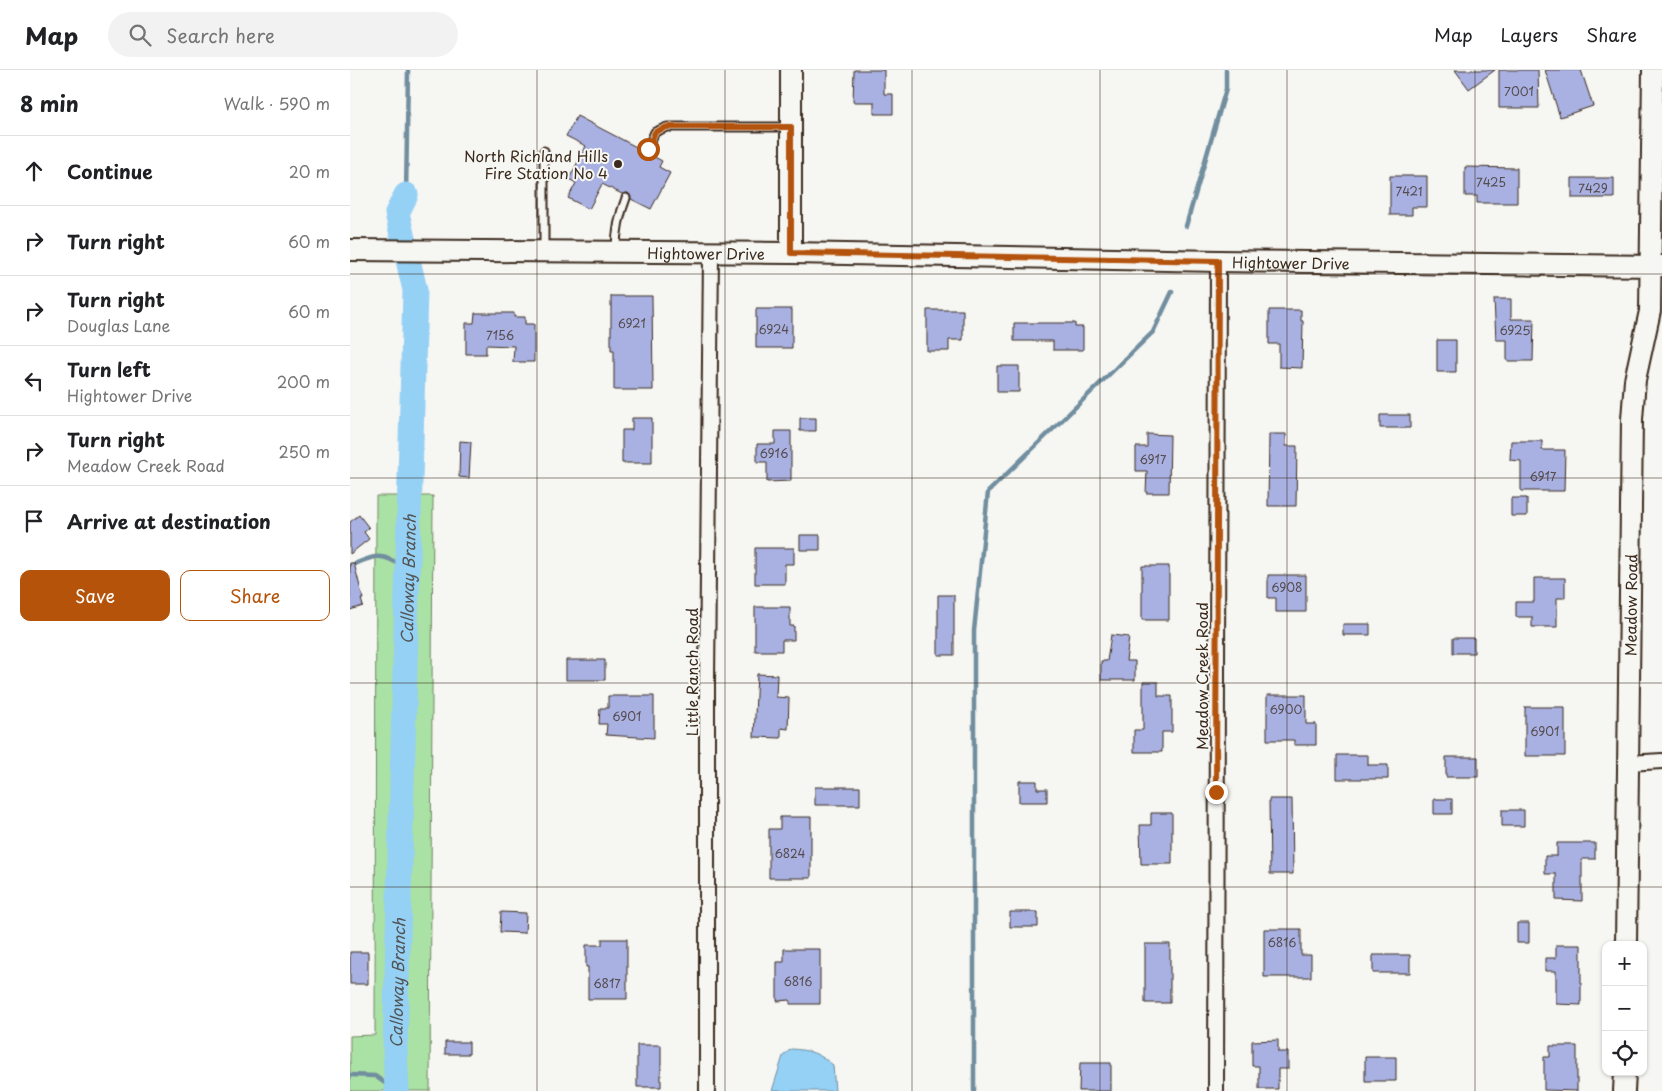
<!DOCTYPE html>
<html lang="en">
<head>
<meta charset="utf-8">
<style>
  body { margin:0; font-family:"Playpen Sans",sans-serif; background:#f2f2f2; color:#202124 }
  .controls { position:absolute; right:15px; bottom:15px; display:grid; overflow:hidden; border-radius:10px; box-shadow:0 1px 4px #0004 }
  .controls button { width:45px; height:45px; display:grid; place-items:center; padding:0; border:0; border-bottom:1px solid #e0e0e0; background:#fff; color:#202124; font:25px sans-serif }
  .stop { position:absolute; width:15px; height:15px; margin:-11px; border:4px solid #b45309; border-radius:50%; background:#fff }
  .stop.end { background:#b45309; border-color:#fff; box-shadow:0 1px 5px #0008 }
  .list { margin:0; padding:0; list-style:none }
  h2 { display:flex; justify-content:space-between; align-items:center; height:65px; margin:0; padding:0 20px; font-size:21px }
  h2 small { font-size:16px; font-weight:400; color:#757577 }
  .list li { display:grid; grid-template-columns:32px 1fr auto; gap:15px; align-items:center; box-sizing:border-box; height:70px; padding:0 20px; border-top:1px solid #e0e0e0 }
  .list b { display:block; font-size:19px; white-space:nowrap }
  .list p { margin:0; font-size:16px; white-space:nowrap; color:#757577 }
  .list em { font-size:16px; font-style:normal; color:#757577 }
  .actions { display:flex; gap:10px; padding:15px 20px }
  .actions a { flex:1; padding:11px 0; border:1px solid #b45309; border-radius:10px; text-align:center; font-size:18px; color:#b45309 }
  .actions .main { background:#b45309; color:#fff }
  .icon { flex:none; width:28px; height:28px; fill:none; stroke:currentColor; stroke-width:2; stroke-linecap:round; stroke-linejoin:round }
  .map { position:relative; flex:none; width:1312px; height:1021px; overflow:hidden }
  header { display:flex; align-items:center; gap:30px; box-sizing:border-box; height:70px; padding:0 25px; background:#fff; border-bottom:1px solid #e0e0e0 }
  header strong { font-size:24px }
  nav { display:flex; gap:28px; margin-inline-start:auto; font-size:18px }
  .search { width:350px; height:45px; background:#f2f2f2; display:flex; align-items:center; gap:12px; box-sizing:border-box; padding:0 18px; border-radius:28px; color:#757577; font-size:19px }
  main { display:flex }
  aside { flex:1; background:#fff }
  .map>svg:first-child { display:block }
  .green { fill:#aae1a5; stroke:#728662 }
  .water { fill:#95d0f5; stroke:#718e9f }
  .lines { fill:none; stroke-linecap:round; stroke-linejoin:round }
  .stream { stroke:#718e9f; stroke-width:4.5 }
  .river { stroke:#95d0f5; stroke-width:25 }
  .building { fill:#a8b1e2; stroke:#3b2a1e }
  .lane-casing { stroke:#3b2a1e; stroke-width:11 }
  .street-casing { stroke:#3b2a1e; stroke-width:18 }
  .secondary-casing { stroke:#3b2a1e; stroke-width:24 }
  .lane { stroke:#f6f6f2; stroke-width:7 }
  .street { stroke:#f6f6f2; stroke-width:14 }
  .secondary { stroke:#f6f6f2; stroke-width:20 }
  .route { stroke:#b45309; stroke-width:6 }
  .grid { fill:none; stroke:#3b2a1e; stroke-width:1; stroke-opacity:0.55 }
  .poi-dot { fill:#3b2a1e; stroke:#f6f6f2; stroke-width:2 }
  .labels { text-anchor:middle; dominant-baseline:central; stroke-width:4; stroke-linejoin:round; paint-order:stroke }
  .number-label { font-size:12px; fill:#564c4f }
  .poi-label { font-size:15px; fill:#3b2a1e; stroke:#f6f6f2; text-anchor:end }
  .street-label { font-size:15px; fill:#3b2a1e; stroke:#f6f6f2 }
  .water-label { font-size:16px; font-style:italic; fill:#525454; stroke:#f6f6f2 }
</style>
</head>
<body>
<header>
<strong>Map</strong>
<div class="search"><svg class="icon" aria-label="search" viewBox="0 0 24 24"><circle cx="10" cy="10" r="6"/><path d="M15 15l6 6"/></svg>Search here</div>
<nav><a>Map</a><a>Layers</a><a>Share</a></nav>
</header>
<main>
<aside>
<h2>8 min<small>Walk · 590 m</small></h2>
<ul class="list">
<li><svg class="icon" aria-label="ahead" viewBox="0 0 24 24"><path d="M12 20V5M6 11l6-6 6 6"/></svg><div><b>Continue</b></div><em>20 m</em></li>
<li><svg class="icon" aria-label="right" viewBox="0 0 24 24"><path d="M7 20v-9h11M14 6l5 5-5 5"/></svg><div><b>Turn right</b></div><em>60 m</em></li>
<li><svg class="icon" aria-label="right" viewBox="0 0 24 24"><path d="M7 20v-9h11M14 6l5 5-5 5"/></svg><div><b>Turn right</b><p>Douglas Lane</p></div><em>60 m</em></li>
<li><svg class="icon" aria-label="left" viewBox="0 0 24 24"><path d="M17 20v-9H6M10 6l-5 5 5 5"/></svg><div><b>Turn left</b><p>Hightower Drive</p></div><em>200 m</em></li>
<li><svg class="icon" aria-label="right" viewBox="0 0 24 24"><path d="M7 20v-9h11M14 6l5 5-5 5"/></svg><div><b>Turn right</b><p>Meadow Creek Road</p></div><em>250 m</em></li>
<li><svg class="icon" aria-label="arrive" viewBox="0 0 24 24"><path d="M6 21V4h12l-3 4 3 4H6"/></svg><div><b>Arrive at destination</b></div></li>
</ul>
<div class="actions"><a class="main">Save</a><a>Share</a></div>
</aside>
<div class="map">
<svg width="1312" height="1021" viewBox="0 0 1312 1021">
  <rect width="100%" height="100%" fill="#f6f6f2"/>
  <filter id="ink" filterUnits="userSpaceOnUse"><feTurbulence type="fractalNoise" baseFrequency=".02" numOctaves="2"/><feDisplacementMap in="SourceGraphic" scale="10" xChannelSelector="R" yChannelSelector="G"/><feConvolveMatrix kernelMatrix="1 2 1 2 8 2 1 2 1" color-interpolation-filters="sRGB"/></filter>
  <g filter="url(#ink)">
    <!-- green -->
    <path class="green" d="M 26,426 L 83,426 L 80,1021 L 0,1021 L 0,966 L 25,965 Z"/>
    <!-- water -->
    <path class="water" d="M 441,979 C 460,980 468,983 483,995 L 485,1021 L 422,1021 L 433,986 Z"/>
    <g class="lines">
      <!-- stream -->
      <path class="stream" d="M 56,125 L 58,0
        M 836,156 L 876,19 L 876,0
        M 0,496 C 21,487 30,481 50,495 L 56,541
        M 0,1005 L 25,1006 L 46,1021
        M 624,1021 L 624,561 L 638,422 L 803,262 L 822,222"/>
      <!-- river -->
      <path class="river" id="s1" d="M 47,1021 L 45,980 L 65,220 L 47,143 L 56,125"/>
    </g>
    <!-- building -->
    <path class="building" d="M 504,0 L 534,0 L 534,24 L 543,24 L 543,44 L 524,44 L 524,32 L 503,32 Z
      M 1105,0 L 1145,0 L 1119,19 Z
      M 1149,0 L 1188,0 L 1189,38 L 1149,38 Z
      M 1195,0 L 1231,0 L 1243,36 L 1210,47 Z
      M 227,46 L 292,80 L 294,84 L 299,84 L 312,91 L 309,97 L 320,103 L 301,139 L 281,129 L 278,123 L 272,124 L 252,114 L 239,139 L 218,128 L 226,113 L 219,109 L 236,76 L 216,66 Z
      M 1115,97 L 1167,98 L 1167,133 L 1127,133 L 1127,126 L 1115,126 Z
      M 1040,106 L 1077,106 L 1077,137 L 1062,137 L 1062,145 L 1040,145 Z
      M 1222,108 L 1264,108 L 1264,128 L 1222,128 Z
      M 261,226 L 302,226 L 303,320 L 264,320 L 264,280 L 261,280 Z
      M 1144,229 L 1161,229 L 1161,249 L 1184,249 L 1183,291 L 1157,291 L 1157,270 L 1146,270 Z
      M 406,239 L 442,239 L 442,278 L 406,278 Z
      M 577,240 L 613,240 L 613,270 L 599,270 L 599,281 L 577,281 Z
      M 919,240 L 951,240 L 951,251 L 953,251 L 952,298 L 929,297 L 929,274 L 919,274 Z
      M 125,243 L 164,243 L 164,247 L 175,247 L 175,254 L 184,254 L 184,292 L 163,292 L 164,276 L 136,275 L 136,284 L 116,284 L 116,253 L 124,253 Z
      M 664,253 L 725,253 L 725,257 L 733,257 L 733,280 L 703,280 L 703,271 L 664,271 Z
      M 1087,270 L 1106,270 L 1106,302 L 1087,302 Z
      M 647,296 L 669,296 L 669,322 L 647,322 Z
      M 1030,345 L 1060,345 L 1060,358 L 1030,358 Z
      M 282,348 L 302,348 L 302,393 L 272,393 L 272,360 L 282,360 Z
      M 450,348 L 466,348 L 466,361 L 450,361 Z
      M 425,361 L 441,361 L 441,411 L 417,412 L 417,392 L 407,392 L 407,374 L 425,374 Z
      M 797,364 L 820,365 L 819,423 L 796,423 L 797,401 L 786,401 L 786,377 L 797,377 Z
      M 919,364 L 936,364 L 936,376 L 947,376 L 946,436 L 918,436 Z
      M 110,371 L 121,372 L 119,408 L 109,407 Z
      M 1161,371 L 1192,371 L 1192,380 L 1215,380 L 1214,421 L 1171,421 L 1171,391 L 1160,390 Z
      M 1161,428 L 1177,428 L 1177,446 L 1161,446 Z
      M 9,445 L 19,458 L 14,462 L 19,469 L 0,484 L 0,452 Z
      M 450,465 L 470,465 L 470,480 L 450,480 Z
      M 405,478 L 444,478 L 444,494 L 435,494 L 435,514 L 405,514 Z
      M 0,493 L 4,493 L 13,529 L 11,529 L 13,536 L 0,540 Z
      M 792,496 L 819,496 L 819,550 L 792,550 Z
      M 918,505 L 956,505 L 956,542 L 926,542 L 926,528 L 918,528 Z
      M 1184,508 L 1215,508 L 1215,528 L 1207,528 L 1207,557 L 1182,557 L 1182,547 L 1166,547 L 1166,532 L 1184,532 Z
      M 588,525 L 604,525 L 604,585 L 588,585 Z
      M 405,537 L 440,537 L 440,556 L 444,556 L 444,570 L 432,570 L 432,581 L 405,581 Z
      M 993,554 L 1020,554 L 1020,565 L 993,565 Z
      M 761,565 L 779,567 L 776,591 L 785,591 L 785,610 L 751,610 L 751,591 L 757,591 Z
      M 1103,568 L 1124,568 L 1124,583 L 1103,583 Z
      M 216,590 L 255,590 L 255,610 L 216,610 Z
      M 407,604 L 427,605 L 426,627 L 439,628 L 438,659 L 431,658 L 431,668 L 404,667 Z
      M 793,612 L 808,612 L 808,626 L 822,626 L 822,662 L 812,662 L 812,682 L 784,682 L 784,660 L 793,660 Z
      M 917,625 L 956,625 L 956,654 L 966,654 L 966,675 L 944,675 L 944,670 L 917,670 Z
      M 258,626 L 304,626 L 304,668 L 256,665 L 257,654 L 249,654 L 250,638 L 258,638 Z
      M 1175,637 L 1215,637 L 1215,686 L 1175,686 Z
      M 987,685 L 1018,685 L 1018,695 L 1038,695 L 1038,709 L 987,709 Z
      M 1096,687 L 1128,687 L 1128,707 L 1096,707 Z
      M 669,711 L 687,711 L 687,719 L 697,719 L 697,732 L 669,732 Z
      M 465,717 L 510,717 L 510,735 L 465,735 Z
      M 919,729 L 942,729 L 943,804 L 920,804 Z
      M 1084,729 L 1102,729 L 1102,744 L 1084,744 Z
      M 1152,740 L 1174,740 L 1174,756 L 1152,756 Z
      M 801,743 L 822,743 L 822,794 L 791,794 L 790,755 L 801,755 Z
      M 430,747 L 461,747 L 461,808 L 419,808 L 419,759 L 430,759 Z
      M 1207,773 L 1245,773 L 1245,789 L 1232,789 L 1232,831 L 1206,830 L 1206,804 L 1195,804 L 1195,786 L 1207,786 Z
      M 151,842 L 176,843 L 175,863 L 150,862 Z
      M 660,842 L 688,842 L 688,857 L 660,857 Z
      M 1167,853 L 1179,853 L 1179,873 L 1167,873 Z
      M 914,859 L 951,859 L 951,885 L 961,885 L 961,907 L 914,907 Z
      M 252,869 L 277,869 L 277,929 L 238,929 L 238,897 L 236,897 L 236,875 L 252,875 Z
      M 795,874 L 820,874 L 820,933 L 795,933 Z
      M 1206,875 L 1231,875 L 1231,935 L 1206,934 L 1206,901 L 1195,901 L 1195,888 L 1206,888 Z
      M 434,879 L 470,879 L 470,934 L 440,934 L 440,930 L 427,931 L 427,892 L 434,892 Z
      M 0,882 L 18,882 L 18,914 L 0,914 Z
      M 1023,885 L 1060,885 L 1060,903 L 1023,903 Z
      M 928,970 L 928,982 L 938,982 L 938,999 L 928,999 L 928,1019 L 909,1019 L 909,996 L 902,996 L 902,971 Z
      M 95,972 L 119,972 L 119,984 L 95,984 Z
      M 287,975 L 311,975 L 311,1017 L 287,1017 Z
      M 1200,976 L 1227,976 L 1227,1021 L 1194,1020 L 1194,987 L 1200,987 Z
      M 1015,987 L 1046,987 L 1046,1011 L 1015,1011 Z
      M 730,993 L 761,993 L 761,1021 L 729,1021 Z"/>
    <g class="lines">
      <!-- lane casing -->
      <g class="lane-casing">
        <path id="lane" d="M 297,79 L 305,62 L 317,57 L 438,57
          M 266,179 C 266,160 269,146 276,128
          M 194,181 L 194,81"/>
      </g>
      <!-- street casing -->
      <g class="street-casing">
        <path id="street" d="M 1278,693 L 1312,691
          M 357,1021 L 357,612 L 361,183
          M 866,1021 L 868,191"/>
      </g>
      <!-- secondary casing -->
      <g class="secondary-casing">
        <g id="secondary">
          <path id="s2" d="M 0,180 L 441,183 L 868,191 L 1312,196"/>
          <path d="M 441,183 L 441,0"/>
          <path id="s3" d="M 1276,875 L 1282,349 L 1285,310 L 1300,241 L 1303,0"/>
          <path d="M 1274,1021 L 1275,1002"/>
        </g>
      </g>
      <!-- lane -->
      <use href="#lane" class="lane"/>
      <!-- street -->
      <use href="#street" class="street"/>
      <!-- secondary -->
      <use href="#secondary" class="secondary"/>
    </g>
  </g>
  <g class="lines" filter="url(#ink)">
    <!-- route -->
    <path class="route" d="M 298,79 L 305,62 L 317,57 L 441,57 L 441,183 L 868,191 L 866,722"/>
  </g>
  <!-- grid -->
  <path class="grid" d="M 187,0 L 187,1021M 375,0 L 375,1021M 562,0 L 562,1021M 750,0 L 750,1021M 937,0 L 937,1021M 1125,0 L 1125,1021M 0,204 L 1312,204M 0,408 L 1312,408M 0,613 L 1312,613M 0,817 L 1312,817"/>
  <!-- markers -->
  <circle class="poi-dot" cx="268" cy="94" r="5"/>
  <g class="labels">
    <!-- number labels -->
    <g class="number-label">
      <text x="1169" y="21">7001</text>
      <text x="1141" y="112">7425</text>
      <text x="1243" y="118">7429</text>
      <text x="1059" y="121">7421</text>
      <text x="282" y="253">6921</text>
      <text x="424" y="259">6924</text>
      <text x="1165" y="260">6925</text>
      <text x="150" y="265">7156</text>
      <text x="424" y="383">6916</text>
      <text x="803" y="389">6917</text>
      <text x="1193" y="406">6917</text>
      <text x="937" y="517">6908</text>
      <text x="936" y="639">6900</text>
      <text x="277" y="646">6901</text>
      <text x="1195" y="661">6901</text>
      <text x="440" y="783">6824</text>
      <text x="932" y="872">6816</text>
      <text x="448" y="911">6816</text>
      <text x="257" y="913">6817</text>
    </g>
    <!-- poi labels -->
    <g class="poi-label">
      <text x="258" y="85">North Richland Hills<tspan x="258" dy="17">Fire Station No 4</tspan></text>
    </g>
    <!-- street labels -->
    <g class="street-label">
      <text stroke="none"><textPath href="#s2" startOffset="356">Hightower Drive</textPath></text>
      <text stroke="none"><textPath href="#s2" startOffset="941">Hightower Drive</textPath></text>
      <text stroke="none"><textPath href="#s3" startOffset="340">Meadow Road</textPath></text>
      <text transform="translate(341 602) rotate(-90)">Little Ranch Road</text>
      <text transform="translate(851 606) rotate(-90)">Meadow Creek Road</text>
    </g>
    <!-- water labels -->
    <g class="water-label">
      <text stroke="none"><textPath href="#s1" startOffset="512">Calloway Branch</textPath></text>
      <text stroke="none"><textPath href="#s1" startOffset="108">Calloway Branch</textPath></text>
    </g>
  </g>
</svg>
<div class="controls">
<button>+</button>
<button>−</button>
<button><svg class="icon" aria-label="locate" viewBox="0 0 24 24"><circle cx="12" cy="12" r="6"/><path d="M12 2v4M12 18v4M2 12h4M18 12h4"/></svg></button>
</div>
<div class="stop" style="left:298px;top:79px"></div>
<div class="stop end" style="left:866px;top:722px"></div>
</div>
</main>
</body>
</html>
